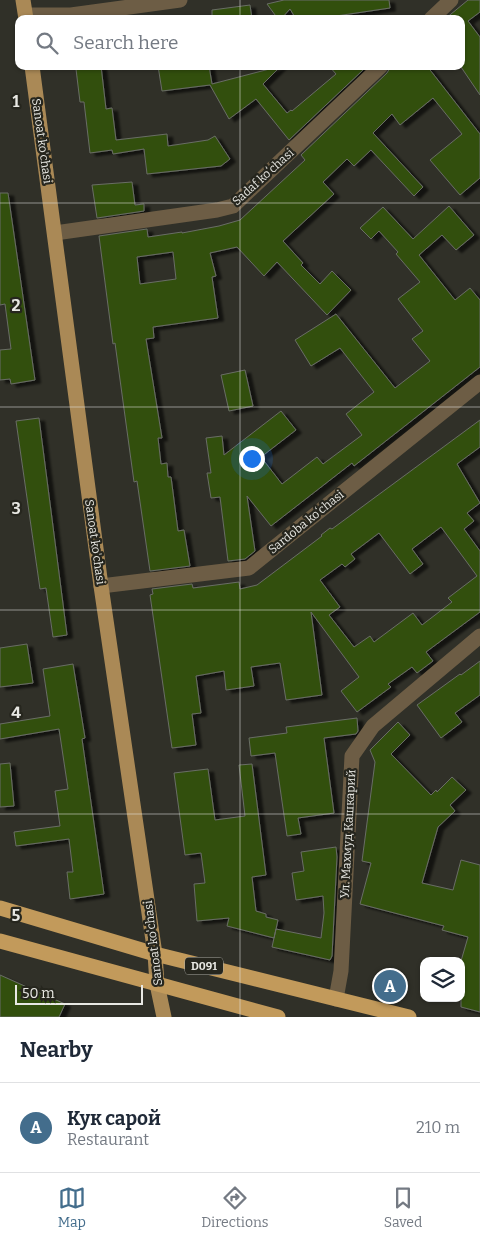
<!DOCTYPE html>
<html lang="en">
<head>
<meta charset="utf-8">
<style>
  body { margin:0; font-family:Bitter,serif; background:#f6f6f7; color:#1f2937 }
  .controls { position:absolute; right:15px; bottom:15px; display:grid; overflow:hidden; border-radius:10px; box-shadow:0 1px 4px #0004 }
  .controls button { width:45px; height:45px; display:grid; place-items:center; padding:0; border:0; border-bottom:1px solid #e0e1e3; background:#fff; color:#1f2937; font:25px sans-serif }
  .scale { position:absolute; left:15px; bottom:12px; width:128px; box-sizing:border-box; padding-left:5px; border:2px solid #e8e8e3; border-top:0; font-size:14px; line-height:18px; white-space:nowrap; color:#e8e8e3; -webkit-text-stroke:4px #26261e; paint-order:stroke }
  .you { position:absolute; left:251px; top:458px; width:18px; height:18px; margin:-12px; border:4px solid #fff; border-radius:50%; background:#1a73e8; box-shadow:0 0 0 8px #1a73e833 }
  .badge { display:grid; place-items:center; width:32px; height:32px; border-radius:50%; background:#436d8c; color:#fff; font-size:16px; font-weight:700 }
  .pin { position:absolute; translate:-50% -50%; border:2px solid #fff; box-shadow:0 1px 5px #0006 }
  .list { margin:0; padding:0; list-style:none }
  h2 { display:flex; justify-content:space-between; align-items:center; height:65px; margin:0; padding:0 20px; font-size:21px }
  h2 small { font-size:16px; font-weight:400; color:#747a83 }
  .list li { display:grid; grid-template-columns:32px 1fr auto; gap:15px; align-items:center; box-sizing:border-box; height:90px; padding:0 20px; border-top:1px solid #e0e1e3 }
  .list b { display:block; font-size:19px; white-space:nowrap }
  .list p { margin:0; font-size:16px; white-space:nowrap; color:#747a83 }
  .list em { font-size:16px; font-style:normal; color:#747a83 }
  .icon { flex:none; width:28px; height:28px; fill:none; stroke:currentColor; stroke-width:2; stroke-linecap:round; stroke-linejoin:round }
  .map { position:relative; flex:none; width:480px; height:1017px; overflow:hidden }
  .search { position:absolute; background:#fff; box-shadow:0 1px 4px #0004; left:15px; right:15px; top:15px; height:55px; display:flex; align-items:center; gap:12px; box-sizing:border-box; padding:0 18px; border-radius:10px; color:#747a83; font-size:19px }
  .sheet { height:155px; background:#fff }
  nav { display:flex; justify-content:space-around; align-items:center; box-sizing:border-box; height:70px; border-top:1px solid #e0e1e3; background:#fff; font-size:14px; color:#747a83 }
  nav a { display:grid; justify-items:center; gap:2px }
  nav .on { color:#436d8c }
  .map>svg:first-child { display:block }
  .building { fill:#334f10; stroke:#696d65; fill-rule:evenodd; filter:url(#shadow) }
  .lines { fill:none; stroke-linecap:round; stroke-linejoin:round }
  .minor { stroke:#6d5d45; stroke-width:15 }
  .major { stroke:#aa8956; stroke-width:15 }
  .highway { stroke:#c29a5b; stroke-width:15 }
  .grid { fill:none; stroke:#e8e8e3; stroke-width:1; stroke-opacity:0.55 }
  .labels { text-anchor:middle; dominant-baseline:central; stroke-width:4.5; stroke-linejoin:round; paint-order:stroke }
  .shield { fill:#26261e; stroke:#aeaea8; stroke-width:1 }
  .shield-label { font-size:11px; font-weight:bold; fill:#e8e8e3 }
  .street-label { font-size:12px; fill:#e8e8e3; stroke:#26261e }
  .grid-label { font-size:16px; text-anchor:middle; font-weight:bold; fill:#e8e8e3; stroke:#26261e; stroke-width:4.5; stroke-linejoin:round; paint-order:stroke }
</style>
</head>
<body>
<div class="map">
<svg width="480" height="1017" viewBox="0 0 480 1017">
  <defs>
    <filter id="shadow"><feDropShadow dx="5.5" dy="3" stdDeviation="1" flood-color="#0009"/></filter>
  </defs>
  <rect width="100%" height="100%" fill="#303028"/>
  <!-- building -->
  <path class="building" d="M 284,0 L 389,0 L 390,8 L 316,19 L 296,19 L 290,9 L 281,19 L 278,19 L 267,4 Z
    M 468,0 L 480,0 L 480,12 L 468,21 L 480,37 L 480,95 L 461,67 L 461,19 L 445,19 Z
    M 250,5 L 252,19 L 212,19 L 212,10 Z
    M 101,66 L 106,109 L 112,108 L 116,140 L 167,134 L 168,146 L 208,140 L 215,136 L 230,159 L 221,166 L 147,174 L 144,149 L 113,154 L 112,150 L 90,153 L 84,102 L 80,102 L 76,69 Z
    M 158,66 L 209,66 L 212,84 L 281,66 L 263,84 L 287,113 L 291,110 L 292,111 L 336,74 L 329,66 L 360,66 L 363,70 L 289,140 L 256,99 L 229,119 L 210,85 L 162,91 Z
    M 391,66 L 427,66 L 480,134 L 480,178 L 460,195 L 430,160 L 462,134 L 433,98 L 400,125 L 392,114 L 373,133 L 423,187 L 414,196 L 371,150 L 354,166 L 347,159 L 323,182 L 334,194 L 283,241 L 303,263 L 301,265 L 320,284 L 332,271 L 351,290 L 327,315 L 277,262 L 264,276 L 237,247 L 210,253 L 216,276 L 212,277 L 218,318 L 153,327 L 154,338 L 146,339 L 162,438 L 158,438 L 161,464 L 167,463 L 168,477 L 171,477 L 178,531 L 184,530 L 190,566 L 150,571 L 137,481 L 134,482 L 115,343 L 113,344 L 99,236 L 147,229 L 148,237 L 182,232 L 182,233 L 219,226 L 240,220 L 305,160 L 301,155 L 387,73 ZM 173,252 L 176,279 L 140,284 L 137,257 Z
    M 132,182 L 135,205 L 144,204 L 144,211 L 97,218 L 92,185 Z
    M 0,193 L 8,193 L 35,380 L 11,384 L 10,379 L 0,380 L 0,350 L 11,349 L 5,304 L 0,305 Z
    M 449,206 L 474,235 L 456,250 L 442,235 L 419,255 L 455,300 L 470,288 L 480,300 L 480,367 L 354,466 L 352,463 L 271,526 L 247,496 L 255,551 L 245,559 L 228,561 L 220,497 L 211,498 L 207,473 L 211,473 L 206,438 L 222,436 L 224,455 L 281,411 L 296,430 L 261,457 L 282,484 L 317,457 L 323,464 L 362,435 L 346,414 L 374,392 L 340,348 L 311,366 L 295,340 L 336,314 L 395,388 L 430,361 L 412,339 L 423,331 L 398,299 L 420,282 L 396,254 L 398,252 L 379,231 L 371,239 L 360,228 L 383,207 L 413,239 Z
    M 245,370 L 253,406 L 229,411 L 221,375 Z
    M 39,418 L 67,635 L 53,637 L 46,588 L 40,589 L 16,421 Z
    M 480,420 L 480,447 L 457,464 L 480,503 L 467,513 L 474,521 L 464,529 L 480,551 L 480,612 L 426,652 L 433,661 L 417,673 L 412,667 L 388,684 L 391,687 L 357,712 L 341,691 L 359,677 L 311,612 L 322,695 L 286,700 L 280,663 L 251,667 L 254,686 L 226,690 L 224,671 L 196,676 L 201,713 L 192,714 L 196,745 L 172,748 L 150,595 L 153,594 L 152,589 L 192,584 L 193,588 L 239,582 L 240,589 L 257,585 L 322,536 L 321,535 L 330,528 L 332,529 ZM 441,527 L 477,576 L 448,598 L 452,602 L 422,625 L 413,613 L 374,642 L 370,636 L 354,647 L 329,615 L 340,607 L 320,580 L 342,564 L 345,567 L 355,559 L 351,554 L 379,533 L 410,574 L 423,564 L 412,549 Z
    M 27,644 L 33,683 L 0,687 L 0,648 Z
    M 480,661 L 480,695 L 455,713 L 462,722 L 441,738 L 417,705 L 460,674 L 461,675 Z
    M 73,664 L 85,738 L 82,739 L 104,894 L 70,899 L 67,872 L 73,872 L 69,839 L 16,846 L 14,832 L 60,826 L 55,791 L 68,789 L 59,729 L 0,739 L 0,724 L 50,716 L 43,669 Z
    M 357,718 L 358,731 L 356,734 L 324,738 L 334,813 L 298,818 L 301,834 L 287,836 L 275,753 L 251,756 L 249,738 L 287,733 L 286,727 Z
    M 398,722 L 410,735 L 391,754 L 431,795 L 436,790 L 437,792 L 452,777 L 466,790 L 450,805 L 455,811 L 438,827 L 422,883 L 453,890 L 461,860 L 480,865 L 480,1012 L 461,1007 L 461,961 L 468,937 L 442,930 L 444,926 L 360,904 L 371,863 L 362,861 L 375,762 L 370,750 Z
    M 10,763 L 14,806 L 0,807 L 0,764 Z
    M 252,764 L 266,875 L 252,877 L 256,911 L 266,914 L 266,917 L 278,920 L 274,938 L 227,926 L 229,918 L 197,921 L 194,884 L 205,883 L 201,853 L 185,855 L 174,773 L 208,769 L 215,820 L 245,816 L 239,765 Z
    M 336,847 L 337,857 L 332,956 L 330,960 L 272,947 L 276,929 L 321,938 L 324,913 L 323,896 L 296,900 L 292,873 L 304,871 L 301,852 Z
    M 0,975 L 65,1004 L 59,1017 L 0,1017 Z"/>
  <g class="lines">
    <!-- minor -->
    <path class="minor" d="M 26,15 L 71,15 L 180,0
      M 431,19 L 451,0
      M 55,233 L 217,210 L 233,206 L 381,66
      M 101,586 L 249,568 L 480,382
      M 336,999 L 341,971 L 352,756 L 373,726 L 480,636"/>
    <!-- major -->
    <path class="major" d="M 23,0 L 26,19
      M 32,66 L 101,586 L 155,954 L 157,984 L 164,1017"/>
    <!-- highway -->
    <path class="highway" d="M 0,908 L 155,954 L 409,1017
      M 0,941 L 278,1017"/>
  </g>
  <!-- grid -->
  <path class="grid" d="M 240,0 L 240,19M 240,66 L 240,1017M 0,203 L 480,203M 0,407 L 480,407M 0,610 L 480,610M 0,814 L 480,814"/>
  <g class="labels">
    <!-- shield labels -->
    <rect class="shield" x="185" y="957.5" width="38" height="17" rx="4"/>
    <g class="shield-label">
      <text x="204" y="966">D091</text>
    </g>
    <!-- street labels -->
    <g class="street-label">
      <text transform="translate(42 141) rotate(82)">Sanoat ko'chasi</text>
      <text transform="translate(263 177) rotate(-42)">Sadaf koʻchasi</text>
      <text transform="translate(306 522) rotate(-39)">Sardoba koʻchasi</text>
      <text transform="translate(95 542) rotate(82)">Sanoat ko'chasi</text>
      <text transform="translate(348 834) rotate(-87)">Ул. Махмуд Кашкарий</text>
      <text transform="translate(153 943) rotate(-97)">Sanoat ko'chasi</text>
    </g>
  </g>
  <g class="grid-label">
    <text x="16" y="107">1</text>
    <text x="16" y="311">2</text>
    <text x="16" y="514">3</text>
    <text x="16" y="718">4</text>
    <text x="16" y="921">5</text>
  </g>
</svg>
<div class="controls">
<button><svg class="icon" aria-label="layers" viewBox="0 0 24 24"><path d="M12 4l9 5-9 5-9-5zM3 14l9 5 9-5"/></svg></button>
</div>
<div class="scale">50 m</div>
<div class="you"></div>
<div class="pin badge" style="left:390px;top:986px">A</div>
<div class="search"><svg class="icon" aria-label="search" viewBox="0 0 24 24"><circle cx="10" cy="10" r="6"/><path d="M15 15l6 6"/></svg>Search here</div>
</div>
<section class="sheet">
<h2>Nearby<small></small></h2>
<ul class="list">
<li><span class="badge">A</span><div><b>Кук сарой</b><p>Restaurant</p></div><em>210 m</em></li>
</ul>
</section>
<nav>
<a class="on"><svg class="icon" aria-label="map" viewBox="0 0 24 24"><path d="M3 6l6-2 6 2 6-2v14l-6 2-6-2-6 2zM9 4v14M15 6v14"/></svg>Map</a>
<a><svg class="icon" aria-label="directions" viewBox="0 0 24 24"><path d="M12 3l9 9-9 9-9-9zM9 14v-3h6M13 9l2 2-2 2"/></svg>Directions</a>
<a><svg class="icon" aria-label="saved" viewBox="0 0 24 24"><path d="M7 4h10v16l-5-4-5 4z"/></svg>Saved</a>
</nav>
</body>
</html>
